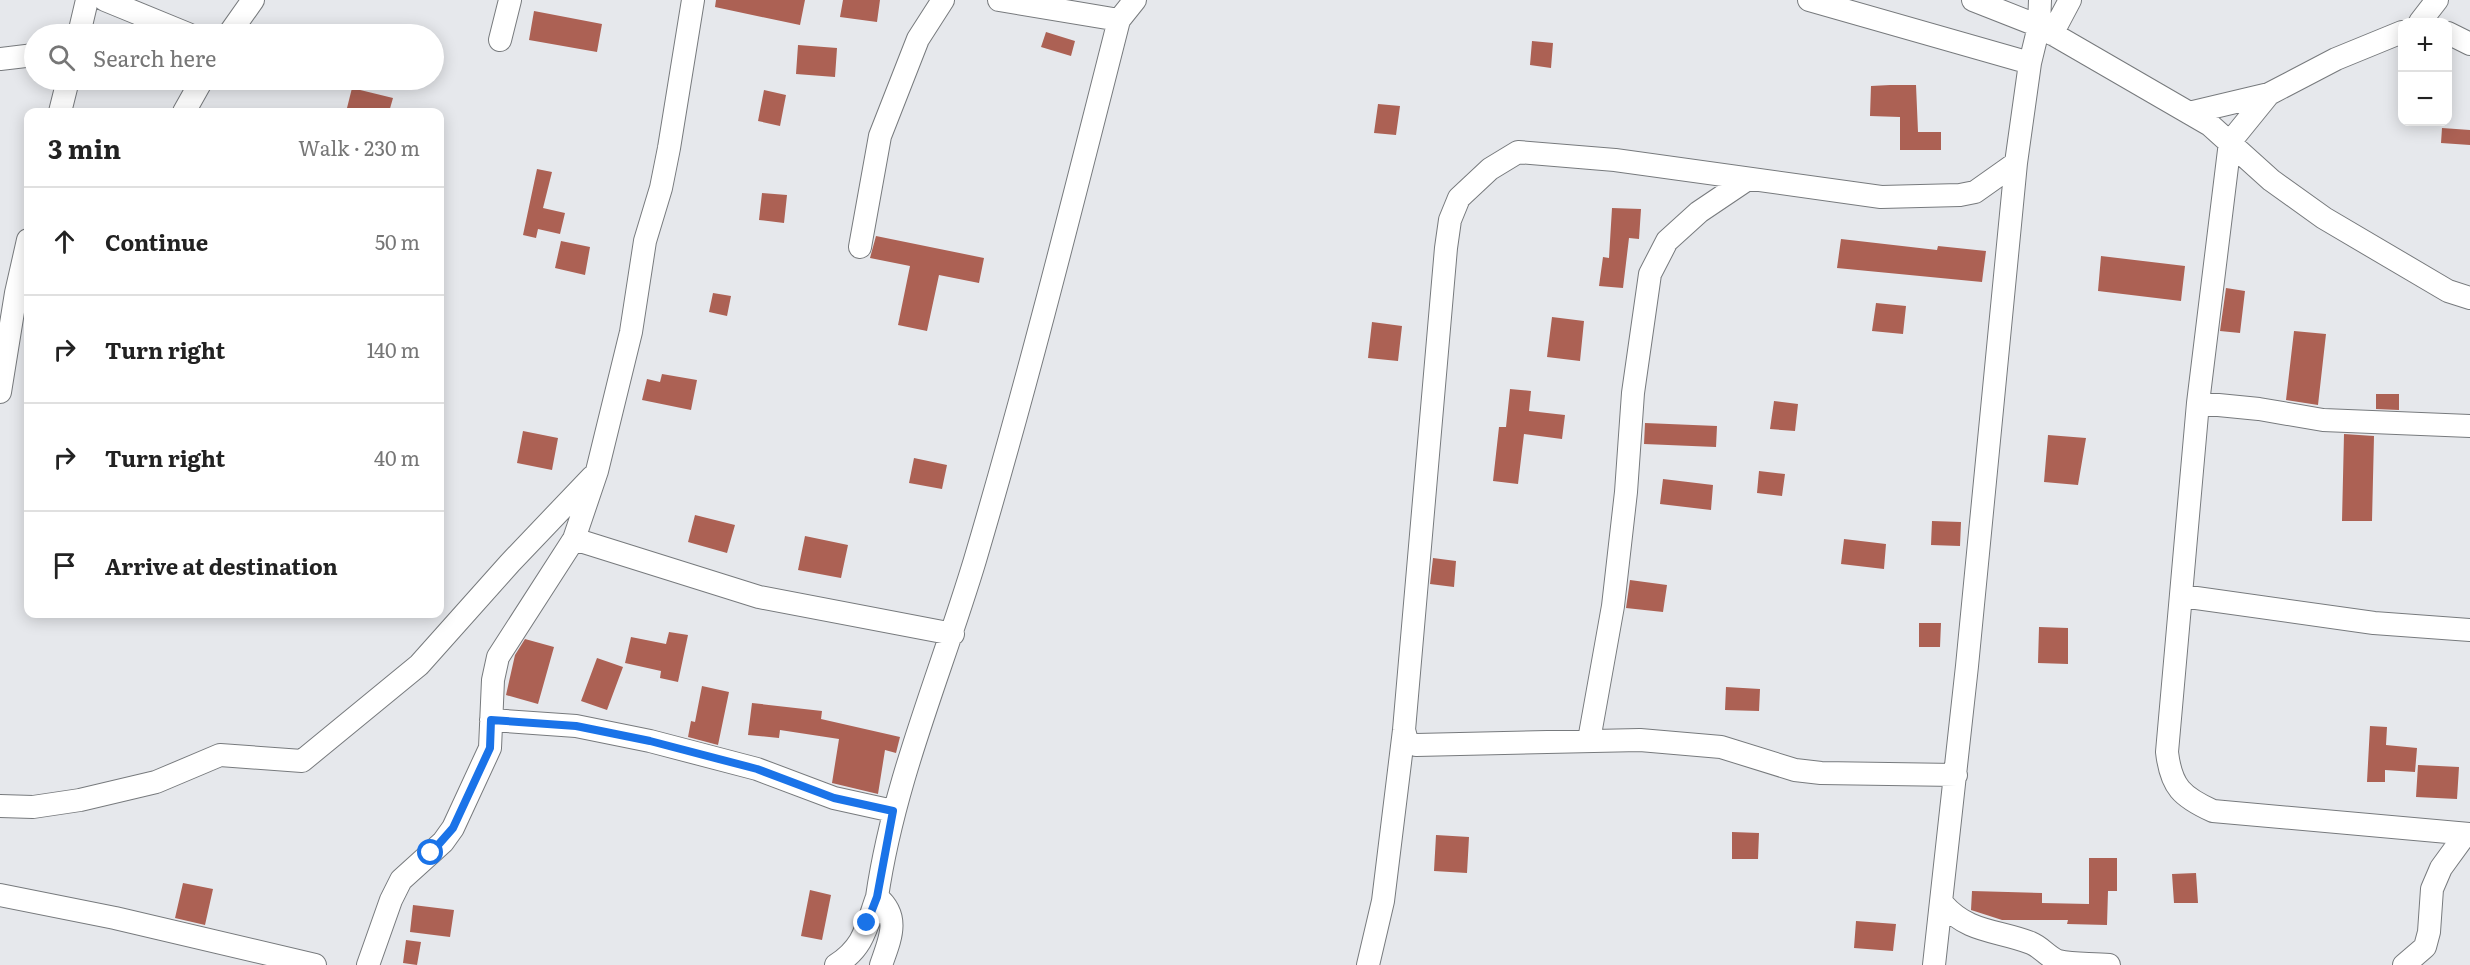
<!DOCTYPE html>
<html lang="en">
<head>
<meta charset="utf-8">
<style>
  body { margin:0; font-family:Literata,serif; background:#f2f2f2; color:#222 }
  .controls { position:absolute; right:18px; top:18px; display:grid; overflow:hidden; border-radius:12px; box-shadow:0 3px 15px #0003 }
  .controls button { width:54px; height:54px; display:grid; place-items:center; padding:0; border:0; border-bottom:2px solid #e0e0e0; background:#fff; color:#222; font:30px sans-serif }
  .stop { position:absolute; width:18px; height:18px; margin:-14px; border:4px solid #1a73e8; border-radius:50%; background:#fff }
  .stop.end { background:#1a73e8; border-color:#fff; box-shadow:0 2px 6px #0008 }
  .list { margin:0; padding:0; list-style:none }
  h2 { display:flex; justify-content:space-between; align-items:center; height:78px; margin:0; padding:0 24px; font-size:26px }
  h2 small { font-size:20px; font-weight:400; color:#767676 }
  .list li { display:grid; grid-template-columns:39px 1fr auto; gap:18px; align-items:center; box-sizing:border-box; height:108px; padding:0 24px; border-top:2px solid #e0e0e0 }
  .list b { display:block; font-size:22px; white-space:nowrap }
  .list em { font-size:20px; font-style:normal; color:#767676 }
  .icon { flex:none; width:33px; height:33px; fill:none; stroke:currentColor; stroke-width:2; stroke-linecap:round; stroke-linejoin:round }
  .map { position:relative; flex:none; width:2470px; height:965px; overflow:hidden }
  .search { position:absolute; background:#fff; box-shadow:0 3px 15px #0003; left:24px; top:24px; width:420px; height:66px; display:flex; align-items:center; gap:15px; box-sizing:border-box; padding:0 21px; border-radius:33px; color:#767676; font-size:22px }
  .panel { position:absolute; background:#fff; box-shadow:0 3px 15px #0003; left:24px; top:108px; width:420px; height:510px; border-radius:12px }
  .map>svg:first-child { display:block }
  .building { fill:#ac6154 }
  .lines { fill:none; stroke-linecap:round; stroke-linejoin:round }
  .minor-casing { stroke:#777a7d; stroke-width:24 }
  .minor { stroke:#fff; stroke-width:22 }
  .route { stroke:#1a73e8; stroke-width:8 }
</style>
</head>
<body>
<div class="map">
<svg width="2470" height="965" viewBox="0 0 2470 965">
  <rect width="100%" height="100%" fill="#e6e8ec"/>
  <!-- building -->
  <path class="building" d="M 716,0 L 805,0 L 800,25 L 715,7 Z
    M 843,0 L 880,0 L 877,22 L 840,17 Z
    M 534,11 L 602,24 L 597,52 L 529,40 Z
    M 1046,32 L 1075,41 L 1071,56 L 1041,47 Z
    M 1532,41 L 1553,43 L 1551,68 L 1530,65 Z
    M 798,45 L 837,48 L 835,77 L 796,74 Z
    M 1890,85 L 1916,85 L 1918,132 L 1941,132 L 1941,150 L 1900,150 L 1900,117 L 1870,116 L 1871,86 Z
    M 352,88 L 393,98 L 389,112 L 346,112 Z
    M 764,90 L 786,95 L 780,126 L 758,121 Z
    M 1378,104 L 1400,106 L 1396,135 L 1374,133 Z
    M 2442,128 L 2470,130 L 2470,145 L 2441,143 Z
    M 537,169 L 552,172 L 543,208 L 565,213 L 560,234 L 538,229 L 536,238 L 523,235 Z
    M 762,193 L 787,195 L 784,223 L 759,220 Z
    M 1612,208 L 1641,209 L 1639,239 L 1629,238 L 1623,288 L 1599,286 L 1603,257 L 1609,258 Z
    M 876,236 L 984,258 L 979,283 L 939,275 L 927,331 L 898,325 L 910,266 L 870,258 Z
    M 1841,239 L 1937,250 L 1938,246 L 1986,251 L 1982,282 L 1837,268 Z
    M 561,241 L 590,247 L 585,275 L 555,268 Z
    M 2101,256 L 2185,266 L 2181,301 L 2098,291 Z
    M 2226,288 L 2245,291 L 2240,333 L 2220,331 Z
    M 713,293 L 731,296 L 727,316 L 709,312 Z
    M 1876,303 L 1906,306 L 1903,334 L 1872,331 Z
    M 1552,317 L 1584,321 L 1580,361 L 1547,357 Z
    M 1372,322 L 1402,326 L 1398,361 L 1368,358 Z
    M 2294,331 L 2326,334 L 2318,405 L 2286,400 Z
    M 662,374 L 697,380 L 691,410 L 642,400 L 647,379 L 660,382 Z
    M 1510,389 L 1531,391 L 1529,411 L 1565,415 L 1562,439 L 1524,434 L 1518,484 L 1493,481 L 1499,427 L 1506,427 Z
    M 2376,394 L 2399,394 L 2399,410 L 2376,409 Z
    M 1774,401 L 1798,404 L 1795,431 L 1770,429 Z
    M 1645,423 L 1717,426 L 1716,447 L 1644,444 Z
    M 523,431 L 558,438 L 552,470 L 517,463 Z
    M 2344,434 L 2374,436 L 2372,521 L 2342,521 Z
    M 2048,435 L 2086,438 L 2078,485 L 2044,482 Z
    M 914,458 L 947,465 L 942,489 L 909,483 Z
    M 1759,471 L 1785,474 L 1782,496 L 1757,493 Z
    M 1663,479 L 1713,485 L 1711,510 L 1660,504 Z
    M 695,515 L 735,525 L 727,553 L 688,542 Z
    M 1932,521 L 1961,522 L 1960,546 L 1931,545 Z
    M 805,536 L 848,545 L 841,578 L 798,570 Z
    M 1844,539 L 1886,544 L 1884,569 L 1841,564 Z
    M 1433,558 L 1456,561 L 1454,587 L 1430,584 Z
    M 1630,580 L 1667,585 L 1663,612 L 1626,608 Z
    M 1919,623 L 1941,623 L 1940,647 L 1919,647 Z
    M 2039,627 L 2068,628 L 2068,664 L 2038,663 Z
    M 669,632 L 688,635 L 678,682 L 660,678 L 661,671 L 625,663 L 631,637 L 666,644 Z
    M 525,639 L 554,647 L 538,704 L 506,695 L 515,655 Z
    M 597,658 L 623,667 L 607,710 L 581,701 Z
    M 702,686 L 729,692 L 718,745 L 688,737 L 691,721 L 695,722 Z
    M 1726,687 L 1760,689 L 1759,711 L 1725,710 Z
    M 752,703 L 822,711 L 821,719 L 900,737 L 896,753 L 885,750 L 878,794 L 832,783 L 839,739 L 780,730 L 779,738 L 748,735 Z
    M 2370,726 L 2387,727 L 2386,745 L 2417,748 L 2415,772 L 2385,770 L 2385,782 L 2367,782 Z
    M 2418,765 L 2459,767 L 2457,799 L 2416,797 Z
    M 1732,832 L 1759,833 L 1758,859 L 1732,859 Z
    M 1436,835 L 1469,837 L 1467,873 L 1434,871 Z
    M 2089,858 L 2117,858 L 2117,891 L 2108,891 L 2107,925 L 2067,924 L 2068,920 L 2002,920 L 1971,910 L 1972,891 L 2042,893 L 2042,903 L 2089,904 Z
    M 2196,873 L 2198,903 L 2174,903 L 2172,874 Z
    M 183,883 L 213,889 L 205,925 L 175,918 Z
    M 810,890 L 831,895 L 822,940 L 801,936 Z
    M 413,905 L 454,910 L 450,937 L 410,932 Z
    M 1856,921 L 1896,924 L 1893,951 L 1854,948 Z
    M 406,940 L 421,942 L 417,965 L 403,963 Z"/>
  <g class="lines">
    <!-- minor casing -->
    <g class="minor-casing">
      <path id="minor" d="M 105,0 L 188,34
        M 999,0 L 1119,20 L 1135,0
        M 1809,0 L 2030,63
        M 1973,0 L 2039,26 L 2210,125 L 2271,180 L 2324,218 L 2448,291 L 2470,298
        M 2420,22 L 2437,0
        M 2402,32 L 2336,59 L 2269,94 L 2230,142 L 2198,403 L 2167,752 C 2171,787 2182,797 2213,811 L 2470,834
        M 2448,33 L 2470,44
        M 79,34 L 87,0
        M 229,34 L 253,0
        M 2052,34 L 2070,0
        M 500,40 L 510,0
        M 0,59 L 34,55
        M 60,112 L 68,80
        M 184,112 L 202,80
        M 2189,113 L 2269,94
        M 860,247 L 880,136 L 918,39 L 943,0
        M 0,392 L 16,293 L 28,240
        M 2198,403 L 2259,409 L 2323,420 L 2470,426
        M 574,539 L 759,597 L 953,634
        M 2182,596 L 2374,623 L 2470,630
        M 491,720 L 576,726 L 650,741 L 757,769 L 834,798 L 893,811
        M 1404,730 L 1407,741 L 1416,745 L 1640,740 L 1721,747 L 1795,770 L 1821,773 L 1956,775
        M 1589,740 L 1613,606 L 1626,492 L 1633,393 L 1650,274 L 1667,241 L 1699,212 L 1748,179
        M 0,806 L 33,807 L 80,800 L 156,782 L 220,755 L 302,761 L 419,665 L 510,563 L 592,477
        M 0,895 L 115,918 L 315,965
        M 1943,904 C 1968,933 1998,930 2031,943 C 2041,947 2048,957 2058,961 C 2075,965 2092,963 2109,965
        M 368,965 L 391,900 L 401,880 L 443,842 L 453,828 L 490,748 L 493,680 L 498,657 L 574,539 L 597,471 L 631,332 L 645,241 L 661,188 L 669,148 L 693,0
        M 836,965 C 864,947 866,928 877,897
        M 881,965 C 890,939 901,917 877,897 C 894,780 941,673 975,560 C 1028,381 1073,201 1119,20
        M 1368,965 L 1383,901 L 1404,730 L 1446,248 L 1450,220 L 1459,198 L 1490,169 L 1518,152 L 1615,160 L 1881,197 L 1960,195 L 1975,192 L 2016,163
        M 1934,965 L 1967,666 L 2016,163 L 2030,63 L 2039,26 L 2040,0
        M 2404,965 L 2425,947 L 2429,932 L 2432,889 L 2441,868 L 2465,835"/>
    </g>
    <!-- minor -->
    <use href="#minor" class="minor"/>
  </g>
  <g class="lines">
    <!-- route -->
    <path class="route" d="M 431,853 L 453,828 L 490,748 L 491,720 L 576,726 L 650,741 L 757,769 L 834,798 L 893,811 L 877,897 L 867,923"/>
  </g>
</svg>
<div class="controls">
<button>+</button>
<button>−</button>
</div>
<div class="stop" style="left:431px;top:853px"></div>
<div class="stop end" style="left:867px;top:923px"></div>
<div class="search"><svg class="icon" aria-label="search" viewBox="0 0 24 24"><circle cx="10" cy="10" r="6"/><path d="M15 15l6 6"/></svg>Search here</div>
<section class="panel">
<h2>3 min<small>Walk · 230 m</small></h2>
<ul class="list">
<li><svg class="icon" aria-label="ahead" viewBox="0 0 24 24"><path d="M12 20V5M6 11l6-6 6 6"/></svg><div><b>Continue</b></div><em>50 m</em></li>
<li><svg class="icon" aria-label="right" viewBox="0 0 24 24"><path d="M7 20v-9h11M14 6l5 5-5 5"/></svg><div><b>Turn right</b></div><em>140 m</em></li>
<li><svg class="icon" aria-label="right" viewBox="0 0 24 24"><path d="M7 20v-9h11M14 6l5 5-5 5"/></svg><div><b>Turn right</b></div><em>40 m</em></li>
<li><svg class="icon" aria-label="arrive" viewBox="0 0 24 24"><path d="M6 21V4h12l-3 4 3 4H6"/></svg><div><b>Arrive at destination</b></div></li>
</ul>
</section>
</div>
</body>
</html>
